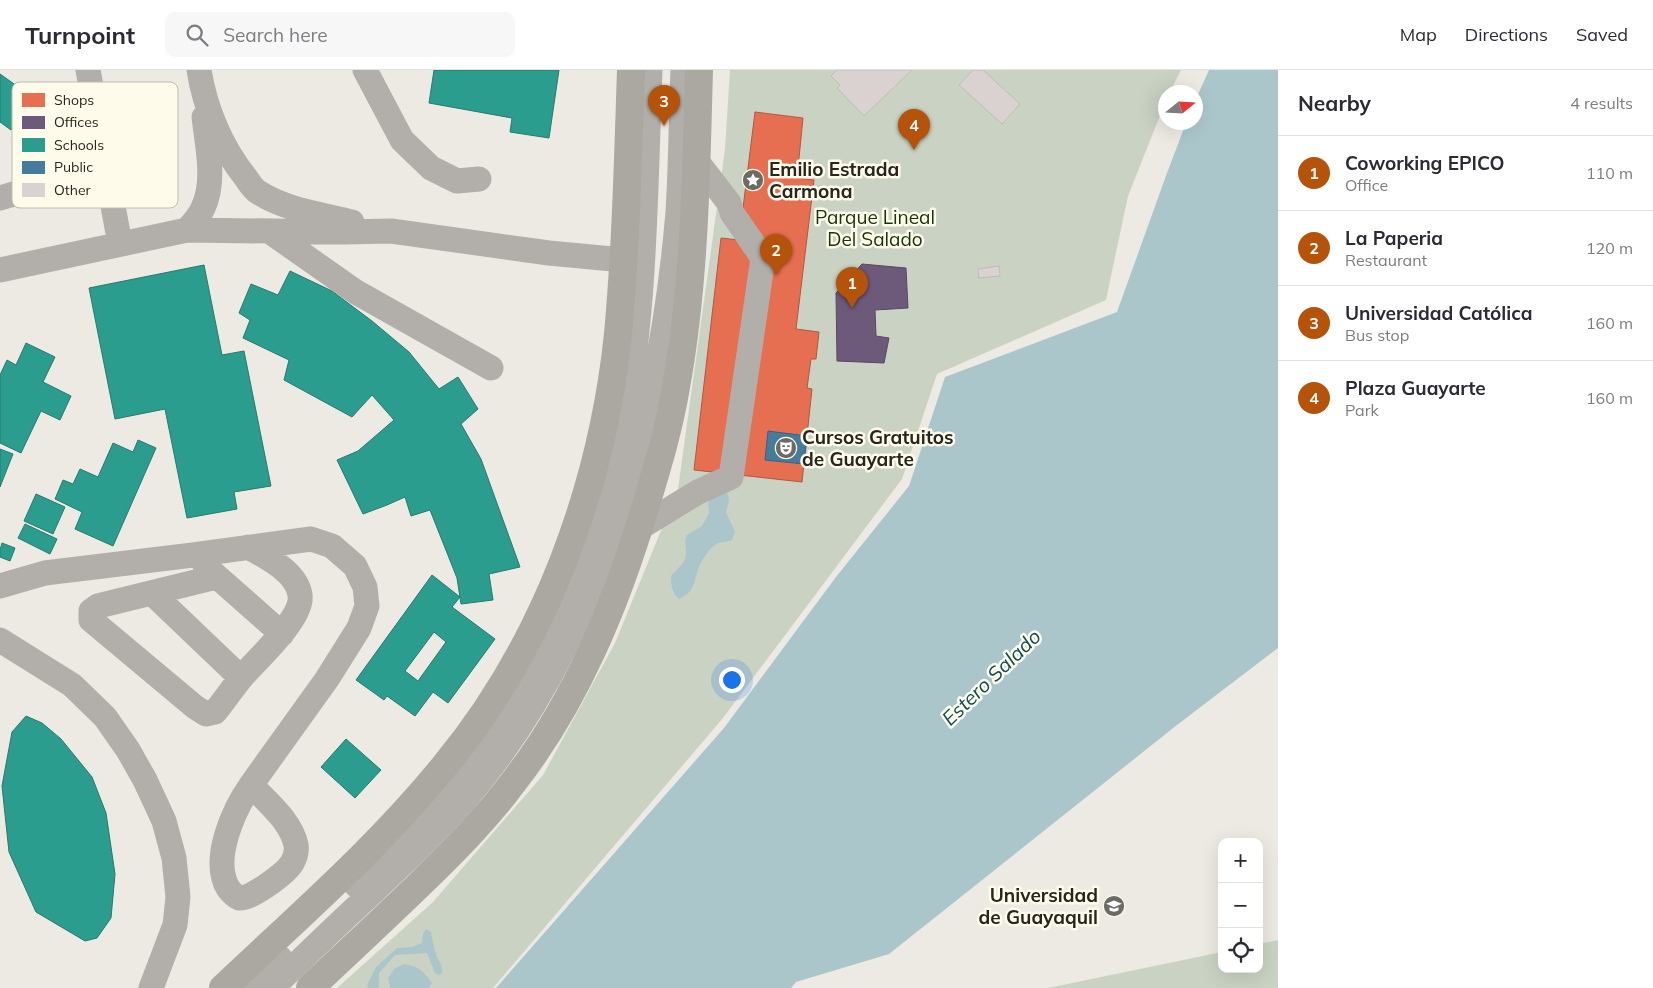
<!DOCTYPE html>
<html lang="en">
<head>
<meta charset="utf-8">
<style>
  body { margin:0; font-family:Mulish,sans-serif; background:#f7f7f7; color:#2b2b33 }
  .controls { position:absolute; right:15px; bottom:15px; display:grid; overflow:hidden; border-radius:10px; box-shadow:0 5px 20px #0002 }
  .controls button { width:45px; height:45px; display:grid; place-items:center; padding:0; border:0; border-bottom:1px solid #e1e1e2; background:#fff; color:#2b2b33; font:25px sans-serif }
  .compass { position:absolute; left:1158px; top:15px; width:45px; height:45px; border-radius:50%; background:#fff; box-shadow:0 5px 20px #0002; rotate:72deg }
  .you { position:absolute; left:731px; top:609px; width:18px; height:18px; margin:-12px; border:4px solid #fff; border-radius:50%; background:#1a73e8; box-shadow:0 0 0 8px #1a73e833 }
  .badge { display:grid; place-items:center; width:32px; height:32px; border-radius:50%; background:#b45309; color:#fff; font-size:16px; font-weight:700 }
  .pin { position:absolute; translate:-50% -41px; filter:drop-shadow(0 1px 2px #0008) }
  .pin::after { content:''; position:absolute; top:26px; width:18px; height:15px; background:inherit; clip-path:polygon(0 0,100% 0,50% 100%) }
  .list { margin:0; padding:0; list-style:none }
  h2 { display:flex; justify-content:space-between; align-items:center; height:65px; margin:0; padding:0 20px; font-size:21px }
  h2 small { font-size:16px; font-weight:400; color:#7c7c81 }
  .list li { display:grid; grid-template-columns:32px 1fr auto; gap:15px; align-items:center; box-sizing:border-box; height:75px; padding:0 20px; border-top:1px solid #e1e1e2 }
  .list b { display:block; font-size:19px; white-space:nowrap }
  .list p { margin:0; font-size:16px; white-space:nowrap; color:#7c7c81 }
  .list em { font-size:16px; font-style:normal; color:#7c7c81 }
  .icon { flex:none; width:28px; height:28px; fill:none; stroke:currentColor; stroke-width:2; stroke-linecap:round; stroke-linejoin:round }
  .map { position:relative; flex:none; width:1278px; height:918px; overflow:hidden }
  header { display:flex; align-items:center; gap:30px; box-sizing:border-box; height:70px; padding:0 25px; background:#fff; border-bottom:1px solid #e1e1e2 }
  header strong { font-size:24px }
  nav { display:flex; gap:28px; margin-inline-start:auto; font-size:18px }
  .search { width:350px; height:45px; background:#f7f7f7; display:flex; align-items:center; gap:12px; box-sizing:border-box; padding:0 18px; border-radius:10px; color:#7c7c81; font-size:19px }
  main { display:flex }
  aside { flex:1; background:#fff }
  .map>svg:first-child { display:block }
  .green { fill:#cad3c3 }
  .water { fill:#aac6ca }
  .shops { fill:#e76f51; stroke:#ad5942 }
  .offices { fill:#6d597a; stroke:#58495f }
  .schools { fill:#2a9d8f; stroke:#29796d; fill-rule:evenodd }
  .public { fill:#457b9d; stroke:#3c6177 }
  .building { fill:#d9d2d1; stroke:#bfbbb9 }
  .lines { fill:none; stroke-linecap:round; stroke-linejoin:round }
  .minor { stroke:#b2afab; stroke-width:25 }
  .major { stroke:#aba8a1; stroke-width:28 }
  .labels { text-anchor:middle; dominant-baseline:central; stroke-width:5; stroke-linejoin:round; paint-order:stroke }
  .poi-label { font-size:19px; font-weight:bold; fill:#27251f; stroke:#fffbea; text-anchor:start }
  .park-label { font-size:19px; fill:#16350b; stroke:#fffbea }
  .water-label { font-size:20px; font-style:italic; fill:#0c4b56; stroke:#fffbea }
  .key { fill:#fffbea; stroke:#bebbad; stroke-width:1 }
  .key-label { font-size:14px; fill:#27251f }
</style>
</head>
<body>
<header>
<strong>Turnpoint</strong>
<div class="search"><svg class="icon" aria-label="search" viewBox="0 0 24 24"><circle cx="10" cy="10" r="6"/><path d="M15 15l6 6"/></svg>Search here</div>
<nav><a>Map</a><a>Directions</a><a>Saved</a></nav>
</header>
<main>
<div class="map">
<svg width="1278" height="918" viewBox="0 0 1278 918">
  <rect width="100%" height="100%" fill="#eceae2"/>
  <!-- green -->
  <path class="green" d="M 730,0 L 1181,0 L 1170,22 L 1166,22 L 1165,33 L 1128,126 L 1106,230 L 937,304 L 902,409 L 723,648 L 493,918 L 337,918 L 433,832 L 543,705 L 615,573 L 678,419 L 725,79 Z
    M 1278,870 L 1278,918 L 1048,918 L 1222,882 L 1222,899 L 1259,899 L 1259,874 Z"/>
  <!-- water -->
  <path class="water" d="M 1209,0 L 1278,0 L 1278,578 L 1177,655 L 889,884 L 796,912 L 791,918 L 496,918 L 724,658 L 836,507 L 909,416 L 945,307 L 1117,242 L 1167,103 L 1186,53 L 1196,52 L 1196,29 Z
    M 721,420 L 728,424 L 729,432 L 726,442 L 735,462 L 732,470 C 727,472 720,472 716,474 C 709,479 700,492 698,500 C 693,515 694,522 679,529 C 672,523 671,515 671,506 C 678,498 687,492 686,481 C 686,474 684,471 687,465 L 702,456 L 709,443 L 708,435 L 710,429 Z
    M 426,859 L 431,862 C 431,865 436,885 437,887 C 440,894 443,895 442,903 L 439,905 L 435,903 L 427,883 L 395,885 L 379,903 L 379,918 L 368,918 L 367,915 L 376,897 L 397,878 L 412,877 L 422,873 L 423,864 Z
    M 404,894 C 419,896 423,901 432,913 L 429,918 L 390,918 L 388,908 L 394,899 Z"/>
  <!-- shops -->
  <path class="shops" d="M 755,42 L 803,48 L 797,108 L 814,110 L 796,259 L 819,262 L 816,289 L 811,289 L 807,318 L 812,319 L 802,412 L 694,400 L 721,168 L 739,170 Z"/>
  <!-- offices -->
  <path class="offices" d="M 862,194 L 906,198 L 908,238 L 875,240 L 876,266 L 889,268 L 884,293 L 837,291 L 836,223 Z"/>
  <!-- schools -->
  <path class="schools" d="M 434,0 L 559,0 L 549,68 L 510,62 L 512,48 L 429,33 Z
    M 0,4 L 34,28 L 11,60 L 0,52 Z
    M 204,195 L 222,285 L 244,281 L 271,416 L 234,422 L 237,439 L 187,448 L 165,339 L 115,349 L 89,218 Z
    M 290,201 L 332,221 L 372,251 L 409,282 L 439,319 L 458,307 L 478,339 L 461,354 L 481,389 L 520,497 L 489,504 L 493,530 L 461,534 L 457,508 L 430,440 L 411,446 L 405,427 L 387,435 L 363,444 L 337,390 L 358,381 L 394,350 L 372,325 L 352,347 L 284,310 L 289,290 L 243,268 L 250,250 L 239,243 L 251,214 L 278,225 Z
    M 26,273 L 55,287 L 43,312 L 71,326 L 60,350 L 41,341 L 21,383 L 0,373 L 0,305 L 7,290 L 16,295 Z
    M 138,370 L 156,378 L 113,476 L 75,459 L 82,442 L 55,429 L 63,410 L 73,414 L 80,399 L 98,407 L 113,373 L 133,382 Z
    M 0,379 L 13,384 L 0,417 Z
    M 36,424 L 65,437 L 53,464 L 24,451 Z
    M 25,454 L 57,469 L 50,484 L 18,468 Z
    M 2,473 L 15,478 L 10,491 L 0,487 L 0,480 Z
    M 432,505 L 460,527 L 452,537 L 495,569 L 448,633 L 433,622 L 415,646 L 387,626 L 384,630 L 356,610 ZM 434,562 L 446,572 L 418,611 L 405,601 Z
    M 26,646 L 42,653 L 61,669 L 92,707 L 106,743 L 115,804 L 111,848 L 97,868 L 85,871 L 36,842 L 9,782 L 2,716 L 12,662 Z
    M 346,669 L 381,700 L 355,728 L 321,697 Z"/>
  <!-- public -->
  <path class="public" d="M 768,361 L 807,366 L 804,394 L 765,390 Z"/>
  <!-- building -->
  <path class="building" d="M 837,0 L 912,0 L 864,46 L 837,18 L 840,15 L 831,6 Z
    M 973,0 L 983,0 L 1020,34 L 1002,54 L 959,15 Z
    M 999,196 L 1000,206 L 979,208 L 978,199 Z"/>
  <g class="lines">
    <!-- minor -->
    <path class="minor" d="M 88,0 L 120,174
      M 199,0 C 205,38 221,77 246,108 C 249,112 253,119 258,122 C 285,140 321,144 352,152
      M 365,0 L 402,70 L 431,98 L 457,111 L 479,109
      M 0,128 L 47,114
      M 187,160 C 193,153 199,147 203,138 C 216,111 207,75 204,47
      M 269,161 L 356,222 L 491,298
      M 0,200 L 187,160 L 344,162 L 391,161 L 549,183 L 623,190
      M 639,458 L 698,422 L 731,407 L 763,188 L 732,143 L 729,133 L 696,90
      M 205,496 L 282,564
      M 216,507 L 98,536 L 91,541 L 91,550 L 195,637 L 206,644 L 215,642 C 224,631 232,619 241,608 C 255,591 304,548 300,525 C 297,502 266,487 248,477
      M 0,516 L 45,503 L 193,485 L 311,469 L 332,476 L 355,496 L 365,517 L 367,536 L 359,558 L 327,609 L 251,715 C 234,739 211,789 228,818 C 231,822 234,826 239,828 C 250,830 286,803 292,793 C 295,788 297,781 296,775 C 291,751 267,732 251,715
      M 152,523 L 241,608
      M 0,570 L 72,615 L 105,647 L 128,680 L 145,710 L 164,751 L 174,788 L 178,827 L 175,855 L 151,918
      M 356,815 C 387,786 420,754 447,721 C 491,666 530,606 561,543 C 572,519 581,492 590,467 C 601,438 613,408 619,377 C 646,253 645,126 650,0
      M 250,918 L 280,888
      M 272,918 C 306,885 340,852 375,820 C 405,791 436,763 464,731 C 600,573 661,346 678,142 C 681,95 681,47 683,0"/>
    <!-- major -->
    <path class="major" d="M 223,918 C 299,846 380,776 446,694 C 545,574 602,418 618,264 C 626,176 628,88 631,0
      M 310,918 C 347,883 384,849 420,814 C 454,781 487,748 515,710 C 577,630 616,534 645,438 C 657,398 669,359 676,317 C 695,212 696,106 699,0"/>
  </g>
  <!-- icons -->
  <defs>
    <g id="sight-disc" transform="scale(1.125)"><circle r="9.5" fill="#6c6a63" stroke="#fffbea"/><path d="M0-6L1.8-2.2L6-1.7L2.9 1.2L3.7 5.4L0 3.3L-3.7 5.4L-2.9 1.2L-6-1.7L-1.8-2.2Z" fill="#fff"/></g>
    <g id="theatre-disc" transform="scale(1.125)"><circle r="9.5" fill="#6c6a63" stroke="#fffbea"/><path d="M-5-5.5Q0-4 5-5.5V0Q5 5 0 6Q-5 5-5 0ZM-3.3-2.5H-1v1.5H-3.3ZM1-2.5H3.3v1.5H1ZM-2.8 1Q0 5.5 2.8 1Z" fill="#fff"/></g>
    <g id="university-disc" transform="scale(1.125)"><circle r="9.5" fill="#6c6a63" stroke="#fffbea"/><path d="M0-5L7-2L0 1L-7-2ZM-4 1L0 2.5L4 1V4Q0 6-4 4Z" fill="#fff"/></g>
  </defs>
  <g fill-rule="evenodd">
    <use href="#sight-disc" x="753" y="110"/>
    <use href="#theatre-disc" x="786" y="378"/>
    <use href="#university-disc" x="1114" y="836"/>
  </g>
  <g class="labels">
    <!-- poi labels -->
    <g class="poi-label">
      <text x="769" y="99">Emilio Estrada<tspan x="769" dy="22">Carmona</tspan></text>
      <text x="802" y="367">Cursos Gratuitos<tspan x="802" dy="22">de Guayarte</tspan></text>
      <text x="1098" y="825" text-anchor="end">Universidad<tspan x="1098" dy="22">de Guayaquil</tspan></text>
    </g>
    <!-- park labels -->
    <g class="park-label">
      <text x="875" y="147">Parque Lineal<tspan x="875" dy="22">Del Salado</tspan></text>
    </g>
    <!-- water labels -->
    <g class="water-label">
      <text transform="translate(991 607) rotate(-44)">Estero Salado</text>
    </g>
  </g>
  <!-- legend -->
  <rect x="12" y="12" width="166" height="126" rx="8" class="key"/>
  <rect x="22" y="23" width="23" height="14" fill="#e76f51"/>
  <rect x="22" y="46" width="23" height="13" fill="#6d597a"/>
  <rect x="22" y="68" width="23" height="14" fill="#2a9d8f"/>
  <rect x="22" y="91" width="23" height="13" fill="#457b9d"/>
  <rect x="22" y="113" width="23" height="14" fill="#d9d2d1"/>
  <g class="key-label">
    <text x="54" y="35">Shops</text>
    <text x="54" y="57">Offices</text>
    <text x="54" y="80">Schools</text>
    <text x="54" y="102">Public</text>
    <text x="54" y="125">Other</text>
  </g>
</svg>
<div class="controls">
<button>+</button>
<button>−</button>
<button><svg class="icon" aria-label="locate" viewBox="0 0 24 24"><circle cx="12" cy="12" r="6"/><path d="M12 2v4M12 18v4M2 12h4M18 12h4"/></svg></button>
</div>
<svg class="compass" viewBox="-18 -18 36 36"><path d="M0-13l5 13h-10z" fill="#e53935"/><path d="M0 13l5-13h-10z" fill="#7c7c81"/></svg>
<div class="you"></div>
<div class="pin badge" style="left:852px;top:238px">1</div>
<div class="pin badge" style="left:776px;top:205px">2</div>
<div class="pin badge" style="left:664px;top:56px">3</div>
<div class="pin badge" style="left:914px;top:80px">4</div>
</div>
<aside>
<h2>Nearby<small>4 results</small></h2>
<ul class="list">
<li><span class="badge">1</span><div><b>Coworking EPICO</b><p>Office</p></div><em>110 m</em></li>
<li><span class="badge">2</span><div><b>La Paperia</b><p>Restaurant</p></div><em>120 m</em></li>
<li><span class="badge">3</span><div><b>Universidad Católica</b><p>Bus stop</p></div><em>160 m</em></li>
<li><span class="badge">4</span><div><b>Plaza Guayarte</b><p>Park</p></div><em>160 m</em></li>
</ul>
</aside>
</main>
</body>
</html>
